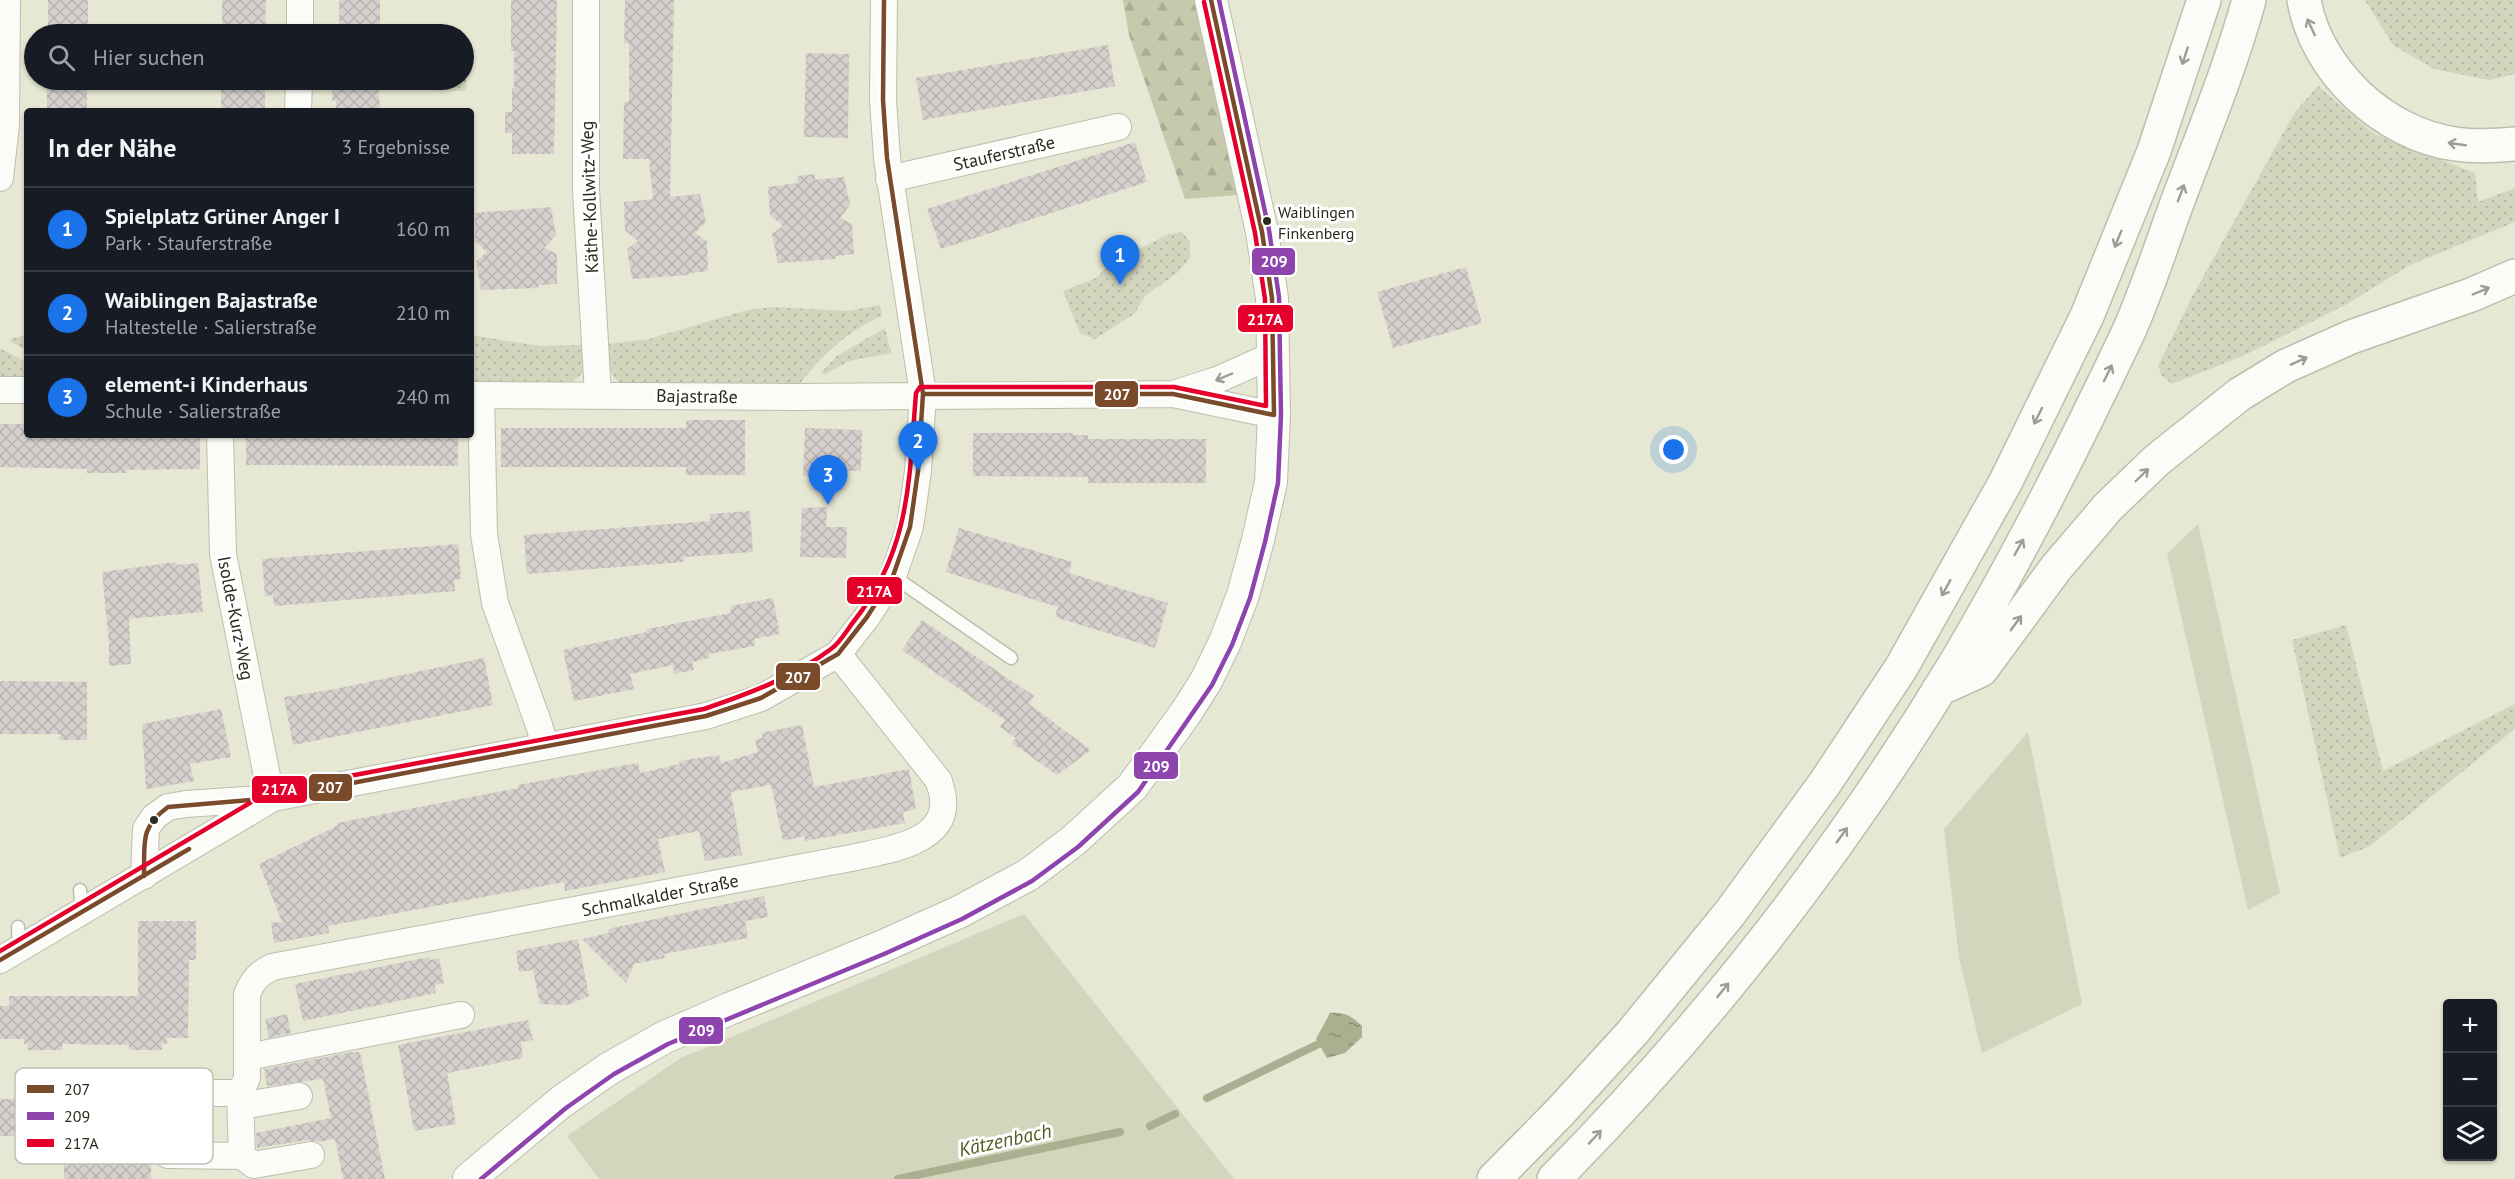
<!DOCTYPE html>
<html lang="de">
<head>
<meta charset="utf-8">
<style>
  body { margin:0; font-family:"PT Sans",sans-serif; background:#20242c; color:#f1f3f6 }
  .controls { position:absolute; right:18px; bottom:18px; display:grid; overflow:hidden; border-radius:6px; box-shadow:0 2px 4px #0004 }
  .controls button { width:54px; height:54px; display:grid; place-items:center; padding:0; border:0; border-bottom:2px solid #363941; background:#171b24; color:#f1f3f6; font:30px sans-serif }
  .you { position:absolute; left:1674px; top:450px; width:21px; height:21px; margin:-15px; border:4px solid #fff; border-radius:50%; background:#1a73e8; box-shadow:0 0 0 9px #1a73e833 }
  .badge { display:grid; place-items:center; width:39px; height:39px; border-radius:50%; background:#1a73e8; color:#fff; font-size:20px; font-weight:700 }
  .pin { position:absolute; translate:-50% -50px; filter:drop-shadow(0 2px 3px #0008) }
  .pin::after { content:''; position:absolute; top:32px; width:21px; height:18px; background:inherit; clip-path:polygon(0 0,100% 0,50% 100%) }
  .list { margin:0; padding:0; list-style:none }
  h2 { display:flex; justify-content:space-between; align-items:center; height:78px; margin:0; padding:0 24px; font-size:26px }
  h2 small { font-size:20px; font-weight:400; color:#9ea1a6 }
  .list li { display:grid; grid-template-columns:39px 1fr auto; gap:18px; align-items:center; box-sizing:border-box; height:84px; padding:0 24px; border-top:2px solid #363941 }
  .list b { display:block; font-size:22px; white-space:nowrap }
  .list p { margin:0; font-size:20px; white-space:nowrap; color:#9ea1a6 }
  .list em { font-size:20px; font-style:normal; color:#9ea1a6 }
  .icon { flex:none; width:33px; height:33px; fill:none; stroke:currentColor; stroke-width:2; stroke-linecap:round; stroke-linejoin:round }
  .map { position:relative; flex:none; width:2515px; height:1179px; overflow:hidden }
  .search { position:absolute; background:#171b24; box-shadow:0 2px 4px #0004; left:24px; top:24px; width:450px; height:66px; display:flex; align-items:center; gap:15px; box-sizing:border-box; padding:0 21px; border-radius:33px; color:#9ea1a6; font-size:22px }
  .panel { position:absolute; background:#171b24; box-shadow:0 2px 4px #0004; left:24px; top:108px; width:450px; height:330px; border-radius:6px }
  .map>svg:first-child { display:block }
  .grass { fill:url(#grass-dots) }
  .forest { fill:url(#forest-firs) }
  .garden { fill:#d3d5bd }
  .water { fill:url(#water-ripples) }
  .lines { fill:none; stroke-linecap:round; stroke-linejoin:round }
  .stream { stroke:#abaf90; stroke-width:8 }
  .building { fill:url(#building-cross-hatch) }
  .service-casing { stroke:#bcbead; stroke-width:15 }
  .minor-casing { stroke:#bcbead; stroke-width:28 }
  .tertiary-casing { stroke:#bcbead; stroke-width:34 }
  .trunk-casing { stroke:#bcbead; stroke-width:36 }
  .service { stroke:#fbfcf8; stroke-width:12 }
  .minor { stroke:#fbfcf8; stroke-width:26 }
  .tertiary { stroke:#fbfcf8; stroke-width:32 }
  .trunk { stroke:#fbfcf8; stroke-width:33 }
  .bus-1-casing { stroke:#fff; stroke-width:9 }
  .bus-2-casing { stroke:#fff; stroke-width:9 }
  .bus-3-casing { stroke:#fff; stroke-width:9 }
  .bus-1 { stroke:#7a4b2a; stroke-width:4.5 }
  .bus-2 { stroke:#8e44ad; stroke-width:4.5 }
  .bus-3 { stroke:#e4002b; stroke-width:4.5 }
  .oneway { stroke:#9c9e95 }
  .bus-dot { fill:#292b1d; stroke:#fff; stroke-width:2 }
  .labels { text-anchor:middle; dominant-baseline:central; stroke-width:6; stroke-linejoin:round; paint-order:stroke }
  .bus-label { font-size:16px; fill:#292b1d; stroke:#fff; text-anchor:start }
  .street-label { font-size:18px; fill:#292b1d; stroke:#fff }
  .water-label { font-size:20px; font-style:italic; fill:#585b24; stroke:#fff }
  .key { fill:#fff; stroke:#bfbfbb; stroke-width:1.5 }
  .key-label { font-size:16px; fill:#292b1d }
  .line-badge { stroke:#fff; stroke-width:2 }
  .badge-label { font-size:16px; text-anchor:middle; font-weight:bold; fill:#fff }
</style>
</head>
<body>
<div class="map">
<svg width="2515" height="1179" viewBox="0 0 2515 1179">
  <defs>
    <pattern id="grass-dots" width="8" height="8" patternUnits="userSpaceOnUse" patternTransform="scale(1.5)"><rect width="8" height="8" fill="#d3d5bd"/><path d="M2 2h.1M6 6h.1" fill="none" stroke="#b5b7a2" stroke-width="1.8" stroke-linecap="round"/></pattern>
    <pattern id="forest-firs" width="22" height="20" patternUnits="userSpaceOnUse" patternTransform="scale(1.5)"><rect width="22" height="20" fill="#c6c9ac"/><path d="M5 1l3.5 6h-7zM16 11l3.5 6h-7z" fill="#aaad94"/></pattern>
    <pattern id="water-ripples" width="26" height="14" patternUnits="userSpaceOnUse" patternTransform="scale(1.5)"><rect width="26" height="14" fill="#abaf90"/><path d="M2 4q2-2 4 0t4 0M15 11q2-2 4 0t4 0" fill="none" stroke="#8b8f75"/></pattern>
    <pattern id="building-cross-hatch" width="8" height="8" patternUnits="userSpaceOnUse" patternTransform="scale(1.5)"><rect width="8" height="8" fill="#d6d1ce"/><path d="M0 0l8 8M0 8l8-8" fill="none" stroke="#b8b4b0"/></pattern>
  </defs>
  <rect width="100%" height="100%" fill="#e6e8d3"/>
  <!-- grass -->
  <path class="grass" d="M 2365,0 L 2515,0 L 2515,74 L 2489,80 L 2434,69 L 2393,45 Z
    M 464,50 L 467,50 L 466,91 L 424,90 L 424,80 L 464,80 Z
    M 2318,86 L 2374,134 L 2475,173 L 2478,202 L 2515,188 L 2515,222 L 2410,265 L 2347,304 L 2247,354 L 2172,384 L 2162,376 L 2158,366 L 2193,295 L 2295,112 Z
    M 1182,232 L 1190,242 L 1190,258 L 1177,273 L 1145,296 L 1134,314 L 1095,339 L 1080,333 L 1063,291 L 1096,278 L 1111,263 L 1169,234 Z
    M 880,305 L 882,316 C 846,332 822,355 798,386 L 622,383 C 606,376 609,358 608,344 L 649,339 L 747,310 L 774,307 L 846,311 Z
    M 885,328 L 891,353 L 849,361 L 824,375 L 821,373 L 837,356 Z
    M 27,334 L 27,351 L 8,340 Z
    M 471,335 L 539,346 L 583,345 L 582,374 L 569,384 L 471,383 Z
    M 0,348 L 27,362 L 27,380 L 0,378 Z
    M 2346,625 L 2383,771 L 2515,704 L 2515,729 L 2370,846 L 2340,858 L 2292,640 Z"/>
  <!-- forest -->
  <path class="forest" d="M 1123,0 L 1199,0 L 1238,195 L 1185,199 L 1129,35 Z"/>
  <!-- garden -->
  <path class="garden" d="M 2198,524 L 2280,893 L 2248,910 L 2167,554 Z
    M 2028,732 L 2082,1004 L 1982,1053 L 1959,958 L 1944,829 Z
    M 1024,914 L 1234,1179 L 599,1179 L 567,1136 L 681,1058 Z"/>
  <!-- water -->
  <path class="water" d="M 1330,1013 C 1344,1012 1352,1016 1362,1026 L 1362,1037 L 1345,1053 L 1327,1058 L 1316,1039 Z"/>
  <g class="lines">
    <!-- stream -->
    <path class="stream" d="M 1207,1098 L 1327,1040
      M 1150,1126 L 1175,1114
      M 898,1179 L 1120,1132"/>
  </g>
  <!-- building -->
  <path class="building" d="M 48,0 L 88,0 L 88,34 L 48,34 Z
    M 222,0 L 266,0 L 265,34 L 222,34 Z
    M 339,0 L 380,0 L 380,34 L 339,34 Z
    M 511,0 L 557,0 L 554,154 L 512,154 L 512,133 L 505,133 L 505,112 L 512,112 L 512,88 L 514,88 L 514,51 L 511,50 Z
    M 625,0 L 674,0 L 670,197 L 700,194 L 706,222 L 695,233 L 707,241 L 708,271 L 690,273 L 689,275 L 632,279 L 627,249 L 638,241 L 625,230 L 624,202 L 653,199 L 649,159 L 623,159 L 624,102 L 629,102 L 629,43 L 624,43 Z
    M 1108,45 L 1115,86 L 923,120 L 916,78 Z
    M 806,53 L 849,54 L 848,138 L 804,137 Z
    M 47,80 L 87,80 L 87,111 L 47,111 Z
    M 221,80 L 265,80 L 265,111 L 221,111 Z
    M 333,80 L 378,80 L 380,111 L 336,111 L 336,101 L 332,101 Z
    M 1135,142 L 1147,182 L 941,249 L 927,209 Z
    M 815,174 L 815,180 L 844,177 L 850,205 L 840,218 L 852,224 L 854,254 L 836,256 L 835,259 L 778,263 L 772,234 L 783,226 L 770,215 L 768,187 L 798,183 L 797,176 Z
    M 551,207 L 556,235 L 544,248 L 557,254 L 557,284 L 539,285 L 538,288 L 481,290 L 476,261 L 487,252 L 475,241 L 475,213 Z
    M 1466,267 L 1482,323 L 1393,348 L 1377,292 Z
    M 686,420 L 745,420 L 745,475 L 686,475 L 686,467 L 501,467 L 501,428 L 686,428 Z
    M 0,424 L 27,424 L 27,435 L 200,435 L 200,469 L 126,470 L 126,473 L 87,473 L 87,469 L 0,467 Z
    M 805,428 L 862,430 L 861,471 L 828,470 L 828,476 L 803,476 Z
    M 973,433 L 1073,433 L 1073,435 L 1088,435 L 1088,439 L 1206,439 L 1206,483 L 1088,483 L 1088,477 L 973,476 Z
    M 246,435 L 458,435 L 458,466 L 246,465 Z
    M 827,507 L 826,527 L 847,527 L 846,558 L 800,557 L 802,508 Z
    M 750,511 L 753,552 L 684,557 L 684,562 L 527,574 L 524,535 L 710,521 L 710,514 Z
    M 959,528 L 1072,562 L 1069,573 L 1168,603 L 1155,648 L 1055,617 L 1058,607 L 946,572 Z
    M 458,544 L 461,579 L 454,580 L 455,591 L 274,606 L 273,595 L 265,596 L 262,559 Z
    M 176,562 L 177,565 L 198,563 L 203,612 L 129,619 L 131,664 L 109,666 L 109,643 L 102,572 Z
    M 773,598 L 780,634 L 754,639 L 755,646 L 709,654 L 710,658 L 692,662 L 694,670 L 674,674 L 673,665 L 630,674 L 634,689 L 574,701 L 563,650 L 647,632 L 647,629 L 731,613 L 730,606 Z
    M 922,620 L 1034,696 L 1029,704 L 1091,750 L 1057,775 L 1012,743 L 1016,738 L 1000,727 L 1005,720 L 902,650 Z
    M 484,658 L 493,705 L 293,745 L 284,697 L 330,690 Z
    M 0,681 L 87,682 L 87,740 L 60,740 L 60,734 L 0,734 Z
    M 221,709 L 231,757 L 190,764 L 194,781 L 146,789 L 142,724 Z
    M 802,725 L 814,787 L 909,769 L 916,809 L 903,812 L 905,823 L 805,841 L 804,836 L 783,841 L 771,785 L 731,792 L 742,855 L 705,861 L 699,831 L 658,839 L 665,872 L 565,891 L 564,882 L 328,926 L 329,933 L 274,943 L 271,923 L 282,922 L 259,864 L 337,826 L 337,823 L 518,788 L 518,785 L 638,763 L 640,773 L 680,764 L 679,761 L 719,755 L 721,763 L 758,752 L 755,739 L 763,738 L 761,733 Z
    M 764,896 L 768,917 L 745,921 L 748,938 L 664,954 L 665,958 L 634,964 L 626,983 L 582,939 L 609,933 L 608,929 Z
    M 138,921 L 196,921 L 196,960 L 189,960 L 188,1038 L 167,1038 L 167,1044 L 162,1044 L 162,1050 L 129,1050 L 129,1045 L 62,1044 L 62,1050 L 28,1050 L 28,1044 L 24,1044 L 24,1039 L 0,1039 L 0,1006 L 9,1006 L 9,996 L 138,996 Z
    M 578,939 L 589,996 L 567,1005 L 540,1004 L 533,970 L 519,972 L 516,951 Z
    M 429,957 L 430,960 L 439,958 L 444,983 L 435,985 L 436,993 L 303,1021 L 295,984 Z
    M 287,1014 L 291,1033 L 269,1038 L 265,1019 Z
    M 528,1020 L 533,1040 L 521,1042 L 523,1058 L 447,1073 L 456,1124 L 414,1131 L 398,1045 Z
    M 352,1052 L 360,1052 L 385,1179 L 343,1179 L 335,1139 L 318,1142 L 308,1140 L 257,1148 L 256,1133 L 331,1118 L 323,1079 L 267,1086 L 264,1069 Z
    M 97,1091 L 140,1091 L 141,1139 L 151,1139 L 151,1179 L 64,1179 L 64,1137 L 0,1136 L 0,1099 L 98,1099 Z"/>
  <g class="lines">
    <!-- service casing -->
    <g class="service-casing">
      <path id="service" d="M 893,576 L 1011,658
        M 80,890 L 82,912
        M 18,927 L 19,949"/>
    </g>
    <!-- minor casing -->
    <g class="minor-casing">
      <path id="minor" d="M 586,0 L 586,190 L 598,394
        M 300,34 L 300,0
        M 298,111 L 299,80
        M 0,178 L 6,125 L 7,0
        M 889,179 L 1118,127
        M 0,390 L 27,390
        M 1173,394 L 1217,380 L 1273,355
        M 471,395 L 798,397 L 1173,394 L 1274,415
        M 481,395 L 484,534 L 495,603 L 539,725 L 545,746
        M 220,435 L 223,554 L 267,776 L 273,798
        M 144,876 L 146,829 L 154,817 L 168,807 L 186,804 L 273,798 L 706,716 L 761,698 L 838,654 L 867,617 L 893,576 L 910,527 L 918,471 L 923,394 L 887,158 L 883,100 L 884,0
        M 0,960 L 268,801
        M 248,1057 L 461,1015
        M 240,1093 L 167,1093 L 168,1155 L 242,1156 L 240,1093 L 247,1078 L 247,994 C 253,980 258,974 272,967 L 851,858 C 882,851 948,844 943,799 C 943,793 940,787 939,781 L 838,654
        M 241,1106 L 299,1096
        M 242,1156 L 254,1165 L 311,1155"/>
    </g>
    <!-- tertiary casing -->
    <g class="tertiary-casing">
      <path id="tertiary" d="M 469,1179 L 561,1102 L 610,1068 L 665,1037 L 729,1009 L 881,947 L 959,912 L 1028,875 L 1073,841 L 1132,787 L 1185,714 L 1206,681 L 1225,642 L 1243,595 L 1258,540 L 1271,482 L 1274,415 L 1272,298 L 1262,232 L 1211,0"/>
    </g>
    <!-- trunk casing -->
    <g class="trunk-casing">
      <path id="trunk" d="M 2304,0 C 2316,71 2384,134 2455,144 C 2475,147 2495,146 2515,144
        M 1939,689 L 1981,670 L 2056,568 L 2108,507 L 2157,460 L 2240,394 L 2286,366 L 2351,337 L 2471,295 L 2515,276
        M 1494,1179 L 1559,1113 L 1632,1033 L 1730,913 L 1825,783 L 1901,668 L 2005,483 L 2087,316 L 2154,151 L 2204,0
        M 1554,1179 C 1708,1023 1845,847 1958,659 C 2020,554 2076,443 2128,333 C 2147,291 2161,246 2177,203 C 2202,136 2230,69 2249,0"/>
    </g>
    <!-- service -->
    <use href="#service" class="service"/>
    <!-- minor -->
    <use href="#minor" class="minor"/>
    <!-- tertiary -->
    <use href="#tertiary" class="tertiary"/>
    <!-- trunk -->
    <use href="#trunk" class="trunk"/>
    <!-- bus-1 casing -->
    <g class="bus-1-casing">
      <path id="bus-1" d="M 923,394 L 1173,394 L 1274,415 L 1272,298 L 1262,232 L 1211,0
        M 144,876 C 145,843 139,828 168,807 L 273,798 L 706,716 L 761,698 L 838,654 L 867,617 L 893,576 L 910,527 L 918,471 L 923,394 L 887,158 L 883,100 L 884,0
        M 0,960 L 189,849"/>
    </g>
    <!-- bus-2 casing -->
    <g class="bus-2-casing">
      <path id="bus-2" d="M 481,1179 L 566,1108 L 614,1074 L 668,1044 L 884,954 L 962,919 L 1032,881 L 1078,847 L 1138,792 L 1212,685 L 1232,645 L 1250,598 L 1265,542 L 1278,483 L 1281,415 L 1279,297 L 1269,230 L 1219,0"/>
    </g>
    <!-- bus-3 casing -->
    <g class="bus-3-casing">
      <path id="bus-3" d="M 0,951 L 270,791 L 704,709 C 748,694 794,677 831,649 C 840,643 847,630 854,621 C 911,549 909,479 916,393 L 920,387 L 1174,387 L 1266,406 L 1265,299 L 1255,233 L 1204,2"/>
    </g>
    <!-- bus-1 -->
    <use href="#bus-1" class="bus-1"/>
    <!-- bus-2 -->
    <use href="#bus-2" class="bus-2"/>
    <!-- bus-3 -->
    <use href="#bus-3" class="bus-3"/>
  </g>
  <!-- one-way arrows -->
  <defs><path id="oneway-shaft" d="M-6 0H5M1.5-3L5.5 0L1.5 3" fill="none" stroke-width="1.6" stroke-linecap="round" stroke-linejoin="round" transform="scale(1.5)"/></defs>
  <g class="oneway">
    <use href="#oneway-shaft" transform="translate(2311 27) rotate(-115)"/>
    <use href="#oneway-shaft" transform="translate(2185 56) rotate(108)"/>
    <use href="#oneway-shaft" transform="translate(2457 144) rotate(-172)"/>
    <use href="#oneway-shaft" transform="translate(2181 193) rotate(-69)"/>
    <use href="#oneway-shaft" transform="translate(2118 239) rotate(112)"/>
    <use href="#oneway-shaft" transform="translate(2481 291) rotate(-23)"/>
    <use href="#oneway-shaft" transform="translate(2299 361) rotate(-24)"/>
    <use href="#oneway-shaft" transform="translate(2108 373) rotate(-64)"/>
    <use href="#oneway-shaft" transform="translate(1224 377) rotate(157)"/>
    <use href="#oneway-shaft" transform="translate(2038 416) rotate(116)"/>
    <use href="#oneway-shaft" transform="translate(2142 475) rotate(-44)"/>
    <use href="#oneway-shaft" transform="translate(2019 547) rotate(-61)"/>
    <use href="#oneway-shaft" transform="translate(1946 588) rotate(119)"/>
    <use href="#oneway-shaft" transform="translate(2016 623) rotate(-54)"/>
    <use href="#oneway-shaft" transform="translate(1842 835) rotate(-54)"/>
    <use href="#oneway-shaft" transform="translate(1723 990) rotate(-51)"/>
    <use href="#oneway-shaft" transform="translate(1595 1137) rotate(-47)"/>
  </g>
  <!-- markers -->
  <g class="bus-dot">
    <circle cx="1267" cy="221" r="5"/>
    <circle cx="154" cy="820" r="5"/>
  </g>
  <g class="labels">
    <!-- bus labels -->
    <g class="bus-label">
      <text x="1278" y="212">Waiblingen<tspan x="1278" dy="21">Finkenberg</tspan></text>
    </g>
    <!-- street labels -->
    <g class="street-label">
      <text transform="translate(1004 153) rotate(-13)">Stauferstraße</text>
      <text transform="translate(589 197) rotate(-92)">Käthe-Kollwitz-Weg</text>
      <text transform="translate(697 396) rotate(1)">Bajastraße</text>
      <text transform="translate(236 618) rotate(79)">Isolde-Kurz-Weg</text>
      <text transform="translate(660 895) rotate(-11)">Schmalkalder Straße</text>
    </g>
    <!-- water labels -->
    <g class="water-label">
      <text transform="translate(1005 1140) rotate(-12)">Kätzenbach</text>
    </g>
  </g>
  <!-- legend -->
  <rect x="15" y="1068" width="198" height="96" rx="9" class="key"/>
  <rect x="27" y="1085" width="27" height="8" fill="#7a4b2a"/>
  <rect x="27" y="1112" width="27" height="8" fill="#8e44ad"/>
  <rect x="27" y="1139" width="27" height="8" fill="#e4002b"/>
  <g class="key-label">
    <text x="64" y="1095">207</text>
    <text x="64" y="1122">209</text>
    <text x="64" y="1149">217A</text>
  </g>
  <g class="line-badge">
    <rect x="1251" y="247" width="45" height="29" rx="6" fill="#8e44ad"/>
    <rect x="1237" y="304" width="57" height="29" rx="6" fill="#e4002b"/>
    <rect x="1094" y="380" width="45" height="28" rx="6" fill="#7a4b2a"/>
    <rect x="846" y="576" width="57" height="29" rx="6" fill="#e4002b"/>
    <rect x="775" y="662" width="46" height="29" rx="6" fill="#7a4b2a"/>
    <rect x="1133" y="751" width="46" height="29" rx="6" fill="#8e44ad"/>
    <rect x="308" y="773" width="45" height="29" rx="6" fill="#7a4b2a"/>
    <rect x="251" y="775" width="57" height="29" rx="6" fill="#e4002b"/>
    <rect x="678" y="1016" width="46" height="29" rx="6" fill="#8e44ad"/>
  </g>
  <g class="badge-label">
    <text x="1274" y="267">209</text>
    <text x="1265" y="325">217A</text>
    <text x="1117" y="400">207</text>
    <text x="874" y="597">217A</text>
    <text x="798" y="683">207</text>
    <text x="1156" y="772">209</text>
    <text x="330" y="793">207</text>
    <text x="279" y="795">217A</text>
    <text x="701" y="1036">209</text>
  </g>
</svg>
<div class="controls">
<button>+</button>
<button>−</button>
<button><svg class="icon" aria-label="layers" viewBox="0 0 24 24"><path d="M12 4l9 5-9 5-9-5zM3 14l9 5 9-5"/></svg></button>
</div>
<div class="you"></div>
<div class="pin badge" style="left:1120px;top:285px">1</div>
<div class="pin badge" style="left:918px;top:471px">2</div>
<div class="pin badge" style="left:828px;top:505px">3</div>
<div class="search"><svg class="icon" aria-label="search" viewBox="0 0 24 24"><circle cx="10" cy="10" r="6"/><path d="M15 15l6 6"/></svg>Hier suchen</div>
<section class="panel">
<h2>In der Nähe<small>3 Ergebnisse</small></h2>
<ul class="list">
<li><span class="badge">1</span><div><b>Spielplatz Grüner Anger I</b><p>Park · Stauferstraße</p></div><em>160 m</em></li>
<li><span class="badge">2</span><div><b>Waiblingen Bajastraße</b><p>Haltestelle · Salierstraße</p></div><em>210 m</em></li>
<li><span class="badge">3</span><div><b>element-i Kinderhaus</b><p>Schule · Salierstraße</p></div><em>240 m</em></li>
</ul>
</section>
</div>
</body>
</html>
